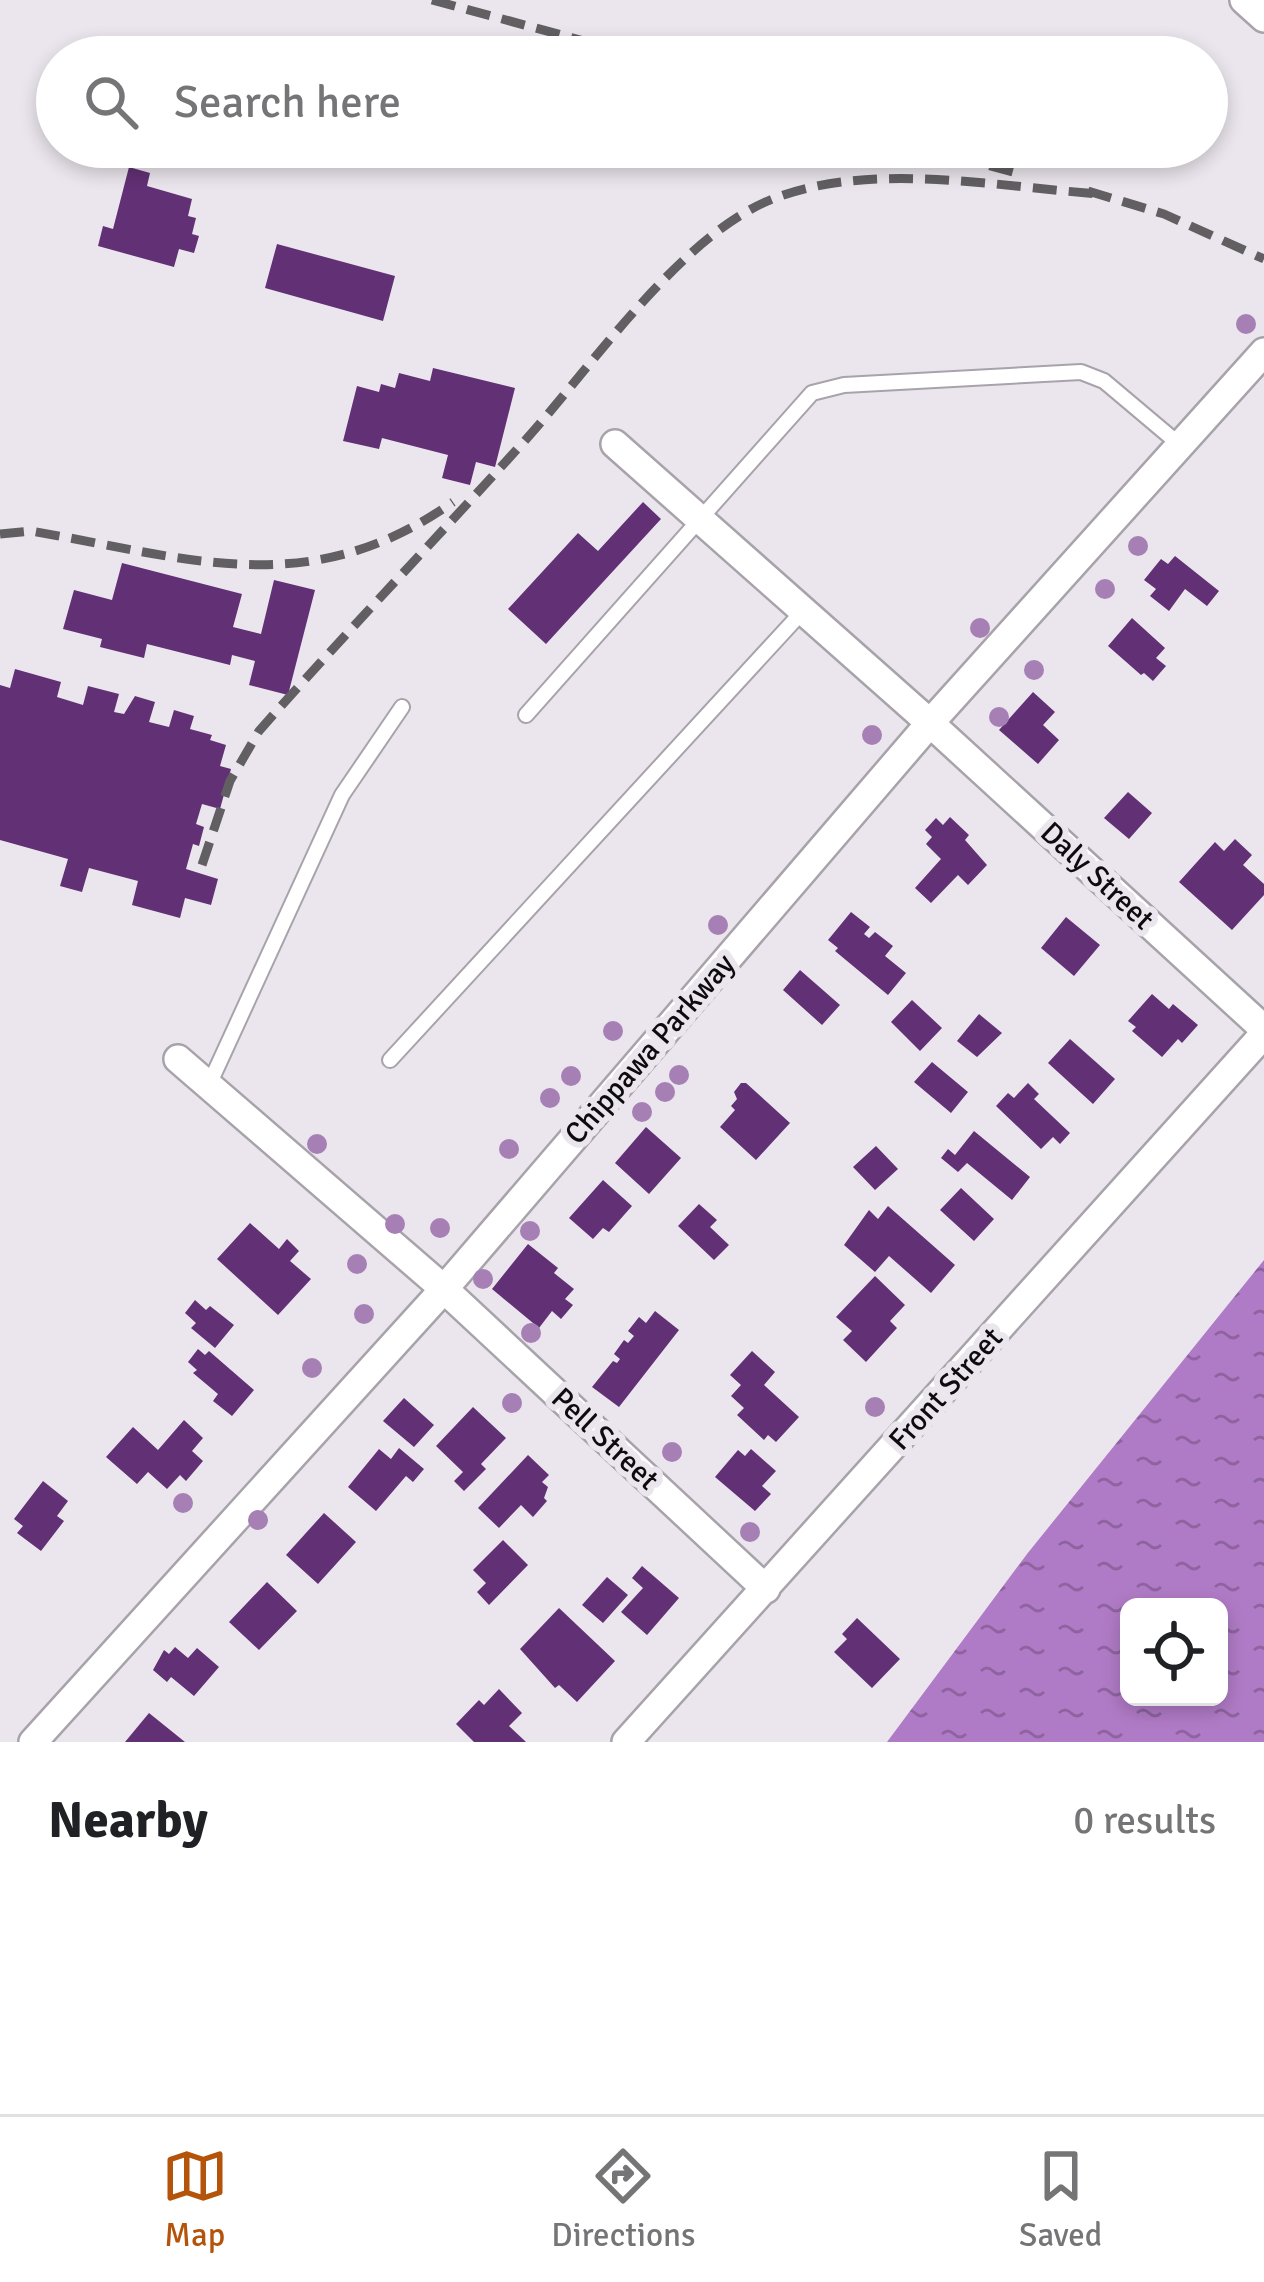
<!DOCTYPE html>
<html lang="en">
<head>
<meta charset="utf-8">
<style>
  body { margin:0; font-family:Signika,sans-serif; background:#f6f6f6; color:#202124 }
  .controls { position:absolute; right:36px; bottom:36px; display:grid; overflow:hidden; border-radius:18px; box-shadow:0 6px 18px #0003 }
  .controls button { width:108px; height:108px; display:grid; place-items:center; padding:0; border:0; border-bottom:3px solid #e0e0e0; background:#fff; color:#202124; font:60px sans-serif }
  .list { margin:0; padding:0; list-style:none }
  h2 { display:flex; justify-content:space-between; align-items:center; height:156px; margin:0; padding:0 48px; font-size:51px }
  h2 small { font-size:39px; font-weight:400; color:#757577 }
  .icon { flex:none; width:66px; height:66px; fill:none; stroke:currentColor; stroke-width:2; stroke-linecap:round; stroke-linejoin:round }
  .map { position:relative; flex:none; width:1264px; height:1742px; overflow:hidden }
  .search { position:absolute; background:#fff; box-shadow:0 6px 18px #0003; left:36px; right:36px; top:36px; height:132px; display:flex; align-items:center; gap:30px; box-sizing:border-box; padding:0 42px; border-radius:66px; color:#757577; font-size:45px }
  .sheet { height:372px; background:#fff }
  nav { display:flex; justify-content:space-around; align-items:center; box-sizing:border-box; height:168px; border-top:3px solid #e0e0e0; background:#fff; font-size:33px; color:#757577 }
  nav a { display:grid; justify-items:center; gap:6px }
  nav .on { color:#b45309 }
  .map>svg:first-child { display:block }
  .water { fill:url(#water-ripples); fill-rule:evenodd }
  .building { fill:#623075 }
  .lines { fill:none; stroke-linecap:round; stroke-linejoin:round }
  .lane-casing { stroke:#a8a3aa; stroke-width:18 }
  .street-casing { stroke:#a8a3aa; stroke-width:32 }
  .lane { stroke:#fff; stroke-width:14 }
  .street { stroke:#fff; stroke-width:27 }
  .rail { stroke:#625f63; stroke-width:9; stroke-dasharray:24 12; stroke-linecap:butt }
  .tree { fill:#a67fb4 }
  .labels { text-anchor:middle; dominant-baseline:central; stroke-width:12; stroke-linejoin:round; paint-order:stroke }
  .street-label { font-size:30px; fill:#0d0b0d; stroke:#ebe6ed }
</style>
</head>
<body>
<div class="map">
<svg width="1264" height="1742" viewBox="0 0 1264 1742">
  <defs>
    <pattern id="water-ripples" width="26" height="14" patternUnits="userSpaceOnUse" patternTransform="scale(3)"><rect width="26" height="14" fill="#b07bc6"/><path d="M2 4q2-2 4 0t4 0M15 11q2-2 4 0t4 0" fill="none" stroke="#8e639f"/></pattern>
  </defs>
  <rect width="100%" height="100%" fill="#ebe6ed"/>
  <!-- water -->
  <path class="water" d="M 1264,1260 L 1264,1742 L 887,1742 L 1027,1554 ZM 1129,1607 L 1219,1607 L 1219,1697 L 1129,1697 Z"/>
  <!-- building -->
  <path class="building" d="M 129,167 L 150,173 L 147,186 L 192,199 L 188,216 L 196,218 L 192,234 L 199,236 L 194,253 L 179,249 L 174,267 L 98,246 L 103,226 L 113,229 Z
    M 277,244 L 395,276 L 383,321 L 265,288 Z
    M 433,368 L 515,388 L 495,467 L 476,462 L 470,485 L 442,478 L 448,455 L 382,438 L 379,449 L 343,441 L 357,386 L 379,392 L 381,384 L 395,388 L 399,373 L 430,381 Z
    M 643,502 L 661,519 L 546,644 L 508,609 L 578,533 L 598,551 Z
    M 1175,556 L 1219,591 L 1207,606 L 1185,589 L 1169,611 L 1150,596 L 1156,589 L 1144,580 L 1161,559 L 1168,564 Z
    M 122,563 L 242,594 L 233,627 L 261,634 L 274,580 L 315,590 L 288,695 L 249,685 L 255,661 L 232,655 L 230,665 L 147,644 L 144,658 L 100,647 L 102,639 L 63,629 L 74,590 L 112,600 Z
    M 1132,618 L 1165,648 L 1156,658 L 1166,666 L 1153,681 L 1144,673 L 1141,675 L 1108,646 Z
    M 15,669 L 61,682 L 57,697 L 83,705 L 88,686 L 119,694 L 114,712 L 124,714 L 135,696 L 155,702 L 149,722 L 169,727 L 174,710 L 194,716 L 190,729 L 212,735 L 210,740 L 226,745 L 220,766 L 231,769 L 220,809 L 202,804 L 196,824 L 204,827 L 199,846 L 193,844 L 186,869 L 218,879 L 211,905 L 185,898 L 180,918 L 132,905 L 138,881 L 89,868 L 82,892 L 60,886 L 68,859 L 0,840 L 0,685 L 10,688 Z
    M 1033,692 L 1055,712 L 1043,725 L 1059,740 L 1038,764 L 999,730 Z
    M 1128,792 L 1152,813 L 1129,839 L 1104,818 Z
    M 950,817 L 969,835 L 965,840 L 987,865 L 968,885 L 958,875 L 931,903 L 915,888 L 941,859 L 926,844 L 932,837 L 925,830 L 936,818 L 943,825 Z
    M 1235,839 L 1252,855 L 1243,865 L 1264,884 L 1264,895 L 1232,930 L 1179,882 L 1215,842 L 1224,851 Z
    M 851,912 L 870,927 L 864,934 L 869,938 L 875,932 L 893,946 L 885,956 L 906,973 L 888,995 L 835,951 L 838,948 L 828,940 Z
    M 1066,917 L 1100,945 L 1074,976 L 1041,948 Z
    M 800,970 L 840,1005 L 822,1025 L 783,990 Z
    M 1152,994 L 1169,1009 L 1173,1004 L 1198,1025 L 1182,1043 L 1178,1039 L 1162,1057 L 1132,1031 L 1136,1027 L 1128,1021 Z
    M 912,1000 L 942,1028 L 920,1051 L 891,1022 Z
    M 979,1014 L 1002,1033 L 977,1057 L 957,1041 Z
    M 1070,1039 L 1115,1079 L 1093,1104 L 1048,1063 Z
    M 932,1062 L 968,1092 L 951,1113 L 914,1082 Z
    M 741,1083 L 746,1083 L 790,1123 L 756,1160 L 720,1127 L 735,1110 L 731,1106 L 737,1099 L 734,1092 Z
    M 1028,1083 L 1039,1094 L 1034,1099 L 1070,1133 L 1060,1144 L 1053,1137 L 1041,1149 L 996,1106 L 1008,1093 L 1014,1098 Z
    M 646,1127 L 681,1158 L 649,1194 L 615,1163 Z
    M 974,1131 L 1030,1177 L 1012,1200 L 967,1163 L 958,1172 L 941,1158 L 948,1149 L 955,1155 Z
    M 876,1146 L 898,1169 L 875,1190 L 853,1167 Z
    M 603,1180 L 632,1206 L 609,1232 L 603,1228 L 593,1239 L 569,1218 Z
    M 961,1188 L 994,1219 L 974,1241 L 940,1210 Z
    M 699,1204 L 717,1220 L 710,1227 L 729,1245 L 714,1260 L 678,1226 Z
    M 888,1206 L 955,1265 L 931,1293 L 889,1256 L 875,1272 L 844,1245 L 869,1210 L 878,1219 Z
    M 250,1223 L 279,1249 L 287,1239 L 299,1251 L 290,1261 L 311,1279 L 278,1315 L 217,1259 Z
    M 528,1244 L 558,1268 L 554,1273 L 574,1289 L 565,1299 L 573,1305 L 561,1319 L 552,1311 L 539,1328 L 492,1289 Z
    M 875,1276 L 905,1305 L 890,1321 L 897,1328 L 866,1362 L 843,1340 L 852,1331 L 836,1317 Z
    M 195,1300 L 206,1310 L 210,1306 L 234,1325 L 215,1348 L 191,1328 L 196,1323 L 185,1313 Z
    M 655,1311 L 679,1330 L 619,1407 L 592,1387 L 613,1361 L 617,1363 L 620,1359 L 614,1354 L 624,1340 L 628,1343 L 634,1336 L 628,1331 L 639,1317 L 646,1323 Z
    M 198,1349 L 205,1355 L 209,1351 L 254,1390 L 232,1416 L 213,1401 L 218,1394 L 193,1373 L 197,1370 L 188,1362 Z
    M 752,1351 L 775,1372 L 764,1385 L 799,1417 L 776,1442 L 768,1435 L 764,1440 L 737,1415 L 744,1408 L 731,1396 L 741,1385 L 730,1375 Z
    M 404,1398 L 434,1425 L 414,1447 L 383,1421 Z
    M 473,1407 L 506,1438 L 481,1464 L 486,1469 L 464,1491 L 454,1481 L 463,1472 L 436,1446 Z
    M 184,1420 L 203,1438 L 192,1451 L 203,1461 L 186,1481 L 180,1475 L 167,1489 L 148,1472 L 137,1484 L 106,1457 L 133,1427 L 158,1450 Z
    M 399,1448 L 424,1469 L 413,1482 L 406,1476 L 376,1511 L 348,1487 L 379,1449 L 391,1459 Z
    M 751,1449 L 776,1471 L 762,1486 L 771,1494 L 755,1511 L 715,1477 L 738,1450 L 745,1456 Z
    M 528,1455 L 549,1475 L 542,1482 L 548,1487 L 544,1498 L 547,1501 L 533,1517 L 521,1505 L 499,1528 L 478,1508 Z
    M 43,1481 L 68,1501 L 57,1516 L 64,1521 L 41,1551 L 17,1533 L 23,1526 L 14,1519 Z
    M 324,1513 L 356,1542 L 318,1584 L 286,1555 Z
    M 503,1540 L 528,1565 L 489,1605 L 477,1592 L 486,1583 L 473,1570 Z
    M 642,1566 L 679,1598 L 647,1635 L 621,1612 L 643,1588 L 632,1578 Z
    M 607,1577 L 628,1595 L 603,1623 L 582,1605 Z
    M 267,1582 L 297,1611 L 259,1650 L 229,1622 Z
    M 559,1608 L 615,1661 L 577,1702 L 559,1685 L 555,1688 L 520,1649 Z
    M 857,1618 L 900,1659 L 872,1688 L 834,1652 L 847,1639 L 842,1634 Z
    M 175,1647 L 188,1658 L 197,1648 L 219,1667 L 194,1696 L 171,1677 L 167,1682 L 153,1670 L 164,1650 L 169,1654 Z
    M 499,1689 L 522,1713 L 509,1726 L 526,1742 L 474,1742 L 456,1724 L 479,1700 L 484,1705 Z
    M 149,1713 L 185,1742 L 125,1742 Z"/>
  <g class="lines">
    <!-- lane casing -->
    <g class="lane-casing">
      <path id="lane" d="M 526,715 L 812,393 L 844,385 L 1081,372 L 1104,381 L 1180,445
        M 390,1060 L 803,611
        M 208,1087 L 342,795 L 402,707"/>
    </g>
    <!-- street casing -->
    <g class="street-casing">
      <path id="street" d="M 1244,0 L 1264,18
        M 615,444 L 930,723 L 1264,1029
        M 178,1059 L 444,1289 L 766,1589
        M 33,1742 L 444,1289 L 930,723 L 1264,352
        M 626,1742 L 1264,1034"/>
    </g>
    <!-- lane -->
    <use href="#lane" class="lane"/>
    <!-- street -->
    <use href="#street" class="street"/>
    <!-- rail -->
    <path class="rail" d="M 432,0 L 643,57
      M 920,147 L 1024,175
      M 1088,191 L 1164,214 L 1264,259
      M 0,534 L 31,531 C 190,558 309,603 453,502
      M 202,865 L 230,781 L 259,731 C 347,631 440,535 529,436 C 594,363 684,232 775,198 C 872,161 999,187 1100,194"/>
  </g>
  <!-- trees -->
  <g class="tree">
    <circle cx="1246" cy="324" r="10"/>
    <circle cx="1138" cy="546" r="10"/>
    <circle cx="1105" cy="589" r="10"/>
    <circle cx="980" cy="628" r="10"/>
    <circle cx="1034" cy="670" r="10"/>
    <circle cx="999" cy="717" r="10"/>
    <circle cx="872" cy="735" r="10"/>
    <circle cx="718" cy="925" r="10"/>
    <circle cx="613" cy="1031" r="10"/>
    <circle cx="679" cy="1075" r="10"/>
    <circle cx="571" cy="1076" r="10"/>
    <circle cx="665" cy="1092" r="10"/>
    <circle cx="550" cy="1098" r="10"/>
    <circle cx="642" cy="1112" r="10"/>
    <circle cx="317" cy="1144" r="10"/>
    <circle cx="509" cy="1149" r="10"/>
    <circle cx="395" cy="1224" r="10"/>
    <circle cx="440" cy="1228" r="10"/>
    <circle cx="530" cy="1231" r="10"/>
    <circle cx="357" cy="1264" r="10"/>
    <circle cx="483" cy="1279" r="10"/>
    <circle cx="364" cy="1314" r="10"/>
    <circle cx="531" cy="1333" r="10"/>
    <circle cx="312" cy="1368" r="10"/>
    <circle cx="512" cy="1403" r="10"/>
    <circle cx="875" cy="1407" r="10"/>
    <circle cx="672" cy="1452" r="10"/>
    <circle cx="183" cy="1503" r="10"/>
    <circle cx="258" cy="1520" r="10"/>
    <circle cx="750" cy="1532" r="10"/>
  </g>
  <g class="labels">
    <!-- street labels -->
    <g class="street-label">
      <text transform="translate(1097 876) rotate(43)">Daly Street</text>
      <text transform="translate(650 1049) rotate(-49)">Chippawa Parkway</text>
      <text transform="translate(946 1389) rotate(-48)">Front Street</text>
      <text transform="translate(605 1439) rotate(43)">Pell Street</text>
    </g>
  </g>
</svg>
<div class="controls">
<button><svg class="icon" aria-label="locate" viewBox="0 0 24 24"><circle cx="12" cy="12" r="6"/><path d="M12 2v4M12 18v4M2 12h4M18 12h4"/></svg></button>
</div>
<div class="search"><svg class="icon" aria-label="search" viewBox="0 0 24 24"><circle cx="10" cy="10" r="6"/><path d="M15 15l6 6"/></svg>Search here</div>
</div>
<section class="sheet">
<h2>Nearby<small>0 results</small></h2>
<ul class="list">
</ul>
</section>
<nav>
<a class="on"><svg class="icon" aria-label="map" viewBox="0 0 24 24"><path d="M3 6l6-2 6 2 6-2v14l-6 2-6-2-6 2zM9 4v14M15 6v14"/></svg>Map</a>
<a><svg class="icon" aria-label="directions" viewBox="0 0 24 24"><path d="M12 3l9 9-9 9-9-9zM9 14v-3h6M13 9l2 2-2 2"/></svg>Directions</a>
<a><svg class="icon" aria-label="saved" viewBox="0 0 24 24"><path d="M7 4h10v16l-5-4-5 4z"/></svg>Saved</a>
</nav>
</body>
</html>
